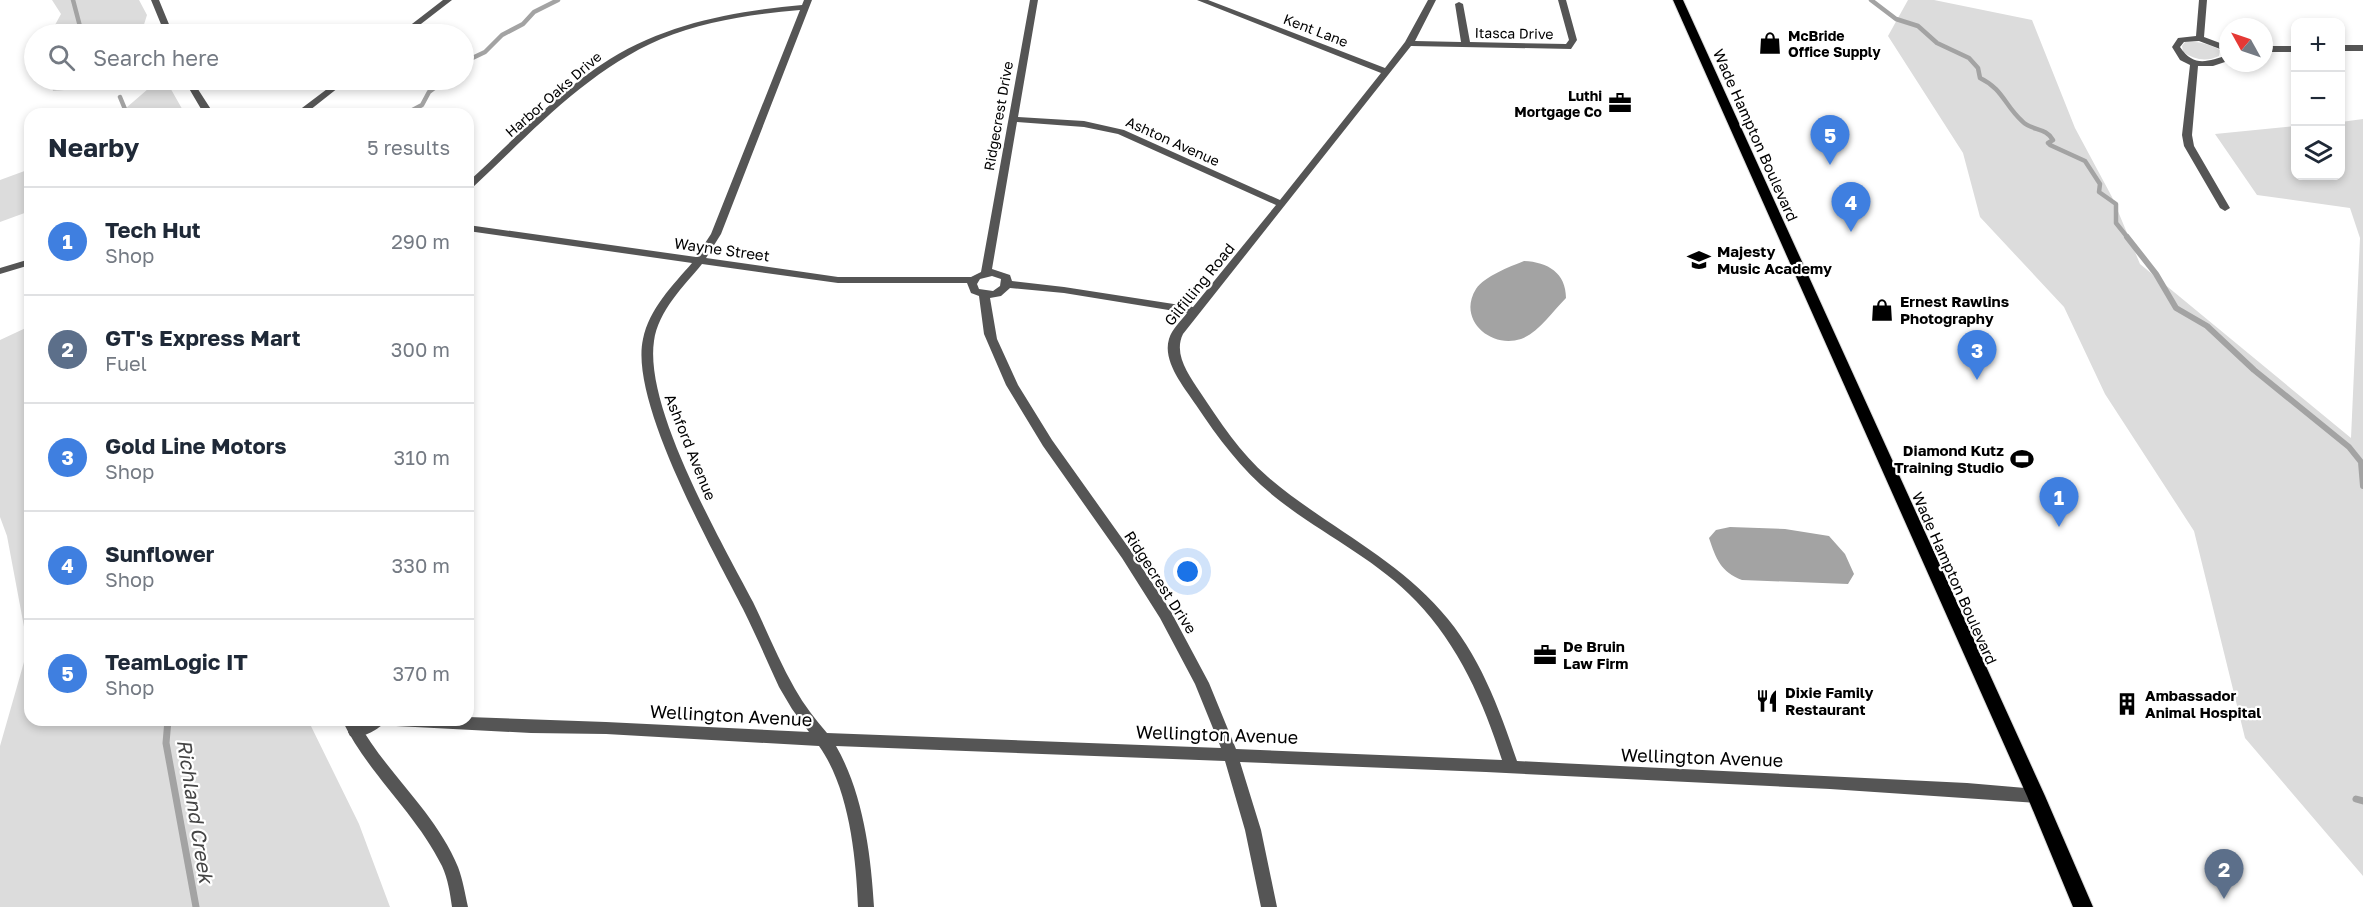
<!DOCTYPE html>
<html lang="en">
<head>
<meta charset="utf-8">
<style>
  body { margin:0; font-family:"Golos Text",sans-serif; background:#f6f6f7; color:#1f2937 }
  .controls { position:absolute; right:18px; top:18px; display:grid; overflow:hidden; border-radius:12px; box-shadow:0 3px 9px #0003 }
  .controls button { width:54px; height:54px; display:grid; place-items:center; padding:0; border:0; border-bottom:2px solid #e0e1e3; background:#fff; color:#1f2937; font:30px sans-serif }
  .compass { position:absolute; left:2219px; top:18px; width:54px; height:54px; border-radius:50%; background:#fff; box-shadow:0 3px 9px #0003; rotate:310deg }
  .you { position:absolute; left:1188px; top:572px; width:21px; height:21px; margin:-15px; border:4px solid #fff; border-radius:50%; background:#1a73e8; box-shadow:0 0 0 9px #1a73e833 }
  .badge { display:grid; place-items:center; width:39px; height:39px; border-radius:50%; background:#111827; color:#fff; font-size:20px; font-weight:700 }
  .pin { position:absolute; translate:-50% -50px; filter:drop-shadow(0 2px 3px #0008) }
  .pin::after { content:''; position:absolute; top:32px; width:21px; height:18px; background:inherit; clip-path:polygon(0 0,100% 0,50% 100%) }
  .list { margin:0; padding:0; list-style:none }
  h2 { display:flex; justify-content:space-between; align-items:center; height:78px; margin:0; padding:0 24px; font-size:26px }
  h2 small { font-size:20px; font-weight:400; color:#747a83 }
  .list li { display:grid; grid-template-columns:39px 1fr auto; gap:18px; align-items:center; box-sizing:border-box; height:108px; padding:0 24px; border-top:2px solid #e0e1e3 }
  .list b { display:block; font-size:22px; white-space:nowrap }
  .list p { margin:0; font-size:20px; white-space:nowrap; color:#747a83 }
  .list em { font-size:20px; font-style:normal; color:#747a83 }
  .icon { flex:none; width:33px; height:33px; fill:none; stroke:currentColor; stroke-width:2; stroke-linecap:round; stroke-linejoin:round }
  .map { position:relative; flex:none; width:2363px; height:907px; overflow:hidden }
  .search { position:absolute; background:#fff; box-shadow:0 3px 9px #0003; left:24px; top:24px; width:450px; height:66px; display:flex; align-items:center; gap:15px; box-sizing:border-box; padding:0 21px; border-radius:33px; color:#747a83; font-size:22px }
  .panel { position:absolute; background:#fff; box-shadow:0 3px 9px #0003; left:24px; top:108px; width:450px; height:618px; border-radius:18px }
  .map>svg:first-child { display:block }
  .green { fill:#dcdcdc }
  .water { fill:#a3a3a3 }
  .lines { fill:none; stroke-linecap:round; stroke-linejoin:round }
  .stream-far2 { stroke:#a3a3a3; stroke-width:4.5 }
  .stream-far1 { stroke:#a3a3a3; stroke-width:6 }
  .stream { stroke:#a3a3a3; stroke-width:7 }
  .primary-casing { stroke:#dbdbdb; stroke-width:2 }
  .minor { fill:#555; fill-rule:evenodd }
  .tertiary { fill:#555; fill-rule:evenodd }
  .primary { fill:#000; fill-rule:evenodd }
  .labels { text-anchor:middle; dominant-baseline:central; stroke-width:4.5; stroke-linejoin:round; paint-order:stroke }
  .far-street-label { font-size:14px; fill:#000; stroke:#fff }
  .far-poi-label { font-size:14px; font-weight:bold; fill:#000; stroke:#fff; text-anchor:start }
  .street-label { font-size:15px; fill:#000; stroke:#fff }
  .poi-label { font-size:15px; font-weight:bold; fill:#000; stroke:#fff; text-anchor:start }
  .near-street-label { font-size:18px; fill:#000; stroke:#fff }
  .near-water-label { font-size:20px; font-style:italic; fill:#444; stroke:#fff }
</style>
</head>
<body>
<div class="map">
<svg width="2363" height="907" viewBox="0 0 2363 907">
  <rect width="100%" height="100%" fill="#fff"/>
  <!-- green -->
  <path class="green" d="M 52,0 L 139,0 L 147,15 L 141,34 L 50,34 L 61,14 Z
    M 1908,0 L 1934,0 L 2032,20 L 2075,128 L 2112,197 L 2140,264 L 2351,438 L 2360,238 L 2350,208 L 2257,195 L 2215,134 L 2295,126 L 2296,176 L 2340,176 L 2341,122 L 2363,119 L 2363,876 L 2245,738 L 2194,531 L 2105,394 L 2064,307 L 1980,217 L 1963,153 L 1888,36 Z
    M 2185,42 C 2198,41 2209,44 2220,50 L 2219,56 C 2206,62 2195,60 2183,52 L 2182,46 Z
    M 51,80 L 108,80 L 87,88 L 53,91 Z
    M 168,84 L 185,114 L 119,114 L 148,89 Z
    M 30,169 L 30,211 L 0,222 L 0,180 Z
    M 30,326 L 30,720 L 308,720 L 359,824 L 390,907 L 0,907 L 0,746 L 28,648 L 7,536 L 0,517 L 0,340 Z"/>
  <!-- water -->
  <path class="water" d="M 1524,261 C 1548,262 1566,273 1566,298 C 1553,311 1538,333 1521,339 C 1490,349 1457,319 1476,289 C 1485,276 1509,267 1524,261 Z
    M 1730,527 L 1785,529 L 1829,536 L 1845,554 L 1854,574 L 1848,584 L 1742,580 C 1721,572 1716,559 1709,538 L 1716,530 Z"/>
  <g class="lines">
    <!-- stream-far2 -->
    <path class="stream-far2" d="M 73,0 L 82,34
      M 1871,0 L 1896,19 L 1918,26 L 1937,43 L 1969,58 L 1978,68 L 1980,78 C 2003,89 2005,106 2022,121 C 2031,131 2046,127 2053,140 L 2048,143 L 2050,145 L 2085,161 L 2100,184 L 2099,192 L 2116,204 L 2116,223 L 2128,238
      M 464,62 L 485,52 L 502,35 L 523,24 L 534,12 L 558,0
      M 99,80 L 104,87
      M 120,97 L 127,114
      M 405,114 L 422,105 L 429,92 L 445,80"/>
    <!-- stream-far1 -->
    <path class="stream-far1" d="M 2127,237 L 2156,274 L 2176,308 L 2207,326 L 2254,370 L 2349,447 L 2361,462 L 2363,486"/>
    <!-- stream -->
    <path class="stream" d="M 168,720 L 166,743 L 196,907
      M 2356,799 L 2363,801"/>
    <!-- primary casing -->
    <g class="primary-casing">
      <path id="primary" d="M 1673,0 L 1683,0 L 2045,796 L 2093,907 L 2073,907 L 2027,796 Z"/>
    </g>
    <!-- minor -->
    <path class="minor" d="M 443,0 L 452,0 L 408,34 L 399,34 Z
      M 804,0 L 812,0 L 721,234 L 706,258 L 838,277 L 971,277 L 981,272 L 1030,0 L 1038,0 L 1018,117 L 1084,121 L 1124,130 L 1280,200 L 1381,73 L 1197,0 L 1208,0 L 1385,68 L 1405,42 L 1428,0 L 1436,0 L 1415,41 L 1461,42 L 1455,4 L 1459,2 L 1463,4 L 1470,42 L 1566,44 L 1569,40 L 1558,0 L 1566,0 L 1577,40 L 1571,49 L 1411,46 L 1183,334 C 1173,354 1189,375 1200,392 C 1220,422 1240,453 1268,477 C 1324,525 1392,555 1441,611 C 1479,653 1499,708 1517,761 L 1967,783 L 2036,789 L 2041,791 L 2043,796 L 2041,801 L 2036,803 L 1830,789 L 1486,772 L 1240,762 L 1261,830 L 1277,907 L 1261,907 L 1245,830 L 1225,761 L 836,746 C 863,793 871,854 874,907 L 858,907 C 856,856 849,788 819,746 L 606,734 L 531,733 L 396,726 L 391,724 L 389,720 L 468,720 L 468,717 L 606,722 L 809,732 L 792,709 L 779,687 C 767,661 756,635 743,609 C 713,550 629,402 643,339 C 649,309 673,285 692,263 L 468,231 L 468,225 L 696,257 L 711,234 L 800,10 C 753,14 705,21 661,39 C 586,71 530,134 471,189 L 468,190 L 468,182 C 514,140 557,92 610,59 C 668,23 735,11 802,5 ZM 1017,122 L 1084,127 L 1118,134 L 1276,205 L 1193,307 L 1064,287 L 1012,281 L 1010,275 L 992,269 ZM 702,264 L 838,283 L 967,283 L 971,293 L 979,296 L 984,334 L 1006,385 L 1043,446 L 1122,558 L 1160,618 L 1195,684 L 1221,748 L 827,733 C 815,719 804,705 795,689 C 779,661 767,631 753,602 C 721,541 644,408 654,341 C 658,311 684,286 702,264 ZM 992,276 L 1001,279 L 1000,286 L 993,291 L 979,289 L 977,284 L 980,279 ZM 1010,288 L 1064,293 L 1187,313 C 1181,321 1172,329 1169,339 C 1162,362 1185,388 1196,405 C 1220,441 1245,474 1280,501 C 1324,535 1377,560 1416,601 C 1459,646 1483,701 1502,760 L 1236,749 L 1209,683 L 1170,610 L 1131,551 L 1052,440 L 1018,385 L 997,339 L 990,298 L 1001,296 Z
      M 2199,0 L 2207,0 L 2204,37 L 2228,46 L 2228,52 L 2199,41 L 2184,42 L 2180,47 C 2194,68 2208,61 2228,55 L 2228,61 L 2213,66 L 2198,66 L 2192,135 L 2194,146 L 2230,208 L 2225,211 L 2220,208 L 2184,146 L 2182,135 L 2190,65 L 2180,60 L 2172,47 L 2178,38 L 2196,36 Z
      M 2340,45 L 2363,45 L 2363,51 L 2340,51 Z
      M 2264,46 L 2296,46 L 2296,52 L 2264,52 Z
      M 339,80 L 348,80 L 305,114 L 294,114 Z
      M 30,259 L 30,265 L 0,274 L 0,268 Z
      M 365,720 L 386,720 C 381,729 360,740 350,736 L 348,732 L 350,728 Z"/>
    <!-- tertiary -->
    <path class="tertiary" d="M 151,0 L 159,0 L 173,34 L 165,34 Z
      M 184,80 L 192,80 L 214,114 L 204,114 Z
      M 342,720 L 357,720 C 385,772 435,811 458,867 C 463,880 465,894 468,907 L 452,907 C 450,893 448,879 442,866 C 416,813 368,774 342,720 Z"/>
    <!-- primary -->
    <use href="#primary" class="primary"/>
  </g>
  <!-- icons -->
  <defs>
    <g id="shop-bare" transform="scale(1.8)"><path d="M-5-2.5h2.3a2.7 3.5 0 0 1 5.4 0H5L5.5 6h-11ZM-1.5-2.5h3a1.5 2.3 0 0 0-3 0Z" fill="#000" stroke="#fff" stroke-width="2.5" paint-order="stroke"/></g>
    <g id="office-bare" transform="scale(1.8)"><path d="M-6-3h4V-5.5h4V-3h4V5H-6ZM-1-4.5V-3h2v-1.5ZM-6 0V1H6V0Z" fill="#000" stroke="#fff" stroke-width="2.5" paint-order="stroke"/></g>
    <g id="school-bare" transform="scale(1.8)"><path d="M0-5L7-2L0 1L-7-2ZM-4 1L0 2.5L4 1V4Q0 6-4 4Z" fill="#000" stroke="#fff" stroke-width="2.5" paint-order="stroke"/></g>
    <g id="stadium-bare" transform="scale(1.8)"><path d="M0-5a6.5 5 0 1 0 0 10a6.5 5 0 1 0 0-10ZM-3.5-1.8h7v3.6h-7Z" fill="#000" stroke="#fff" stroke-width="2.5" paint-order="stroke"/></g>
    <g id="restaurant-bare" transform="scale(1.8)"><path d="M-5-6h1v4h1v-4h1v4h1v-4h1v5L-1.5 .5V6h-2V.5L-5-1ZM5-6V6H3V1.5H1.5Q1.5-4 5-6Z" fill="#000" stroke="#fff" stroke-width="2.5" paint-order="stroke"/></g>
    <g id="building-bare" transform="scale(1.8)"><path d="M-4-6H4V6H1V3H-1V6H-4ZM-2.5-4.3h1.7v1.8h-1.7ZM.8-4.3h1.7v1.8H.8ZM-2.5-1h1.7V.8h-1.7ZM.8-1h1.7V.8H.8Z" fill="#000" stroke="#fff" stroke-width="2.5" paint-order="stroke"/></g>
  </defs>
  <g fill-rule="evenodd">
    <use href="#shop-bare" x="1770" y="43"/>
    <use href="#office-bare" x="1620" y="103"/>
    <use href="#school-bare" x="1699" y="260"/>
    <use href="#shop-bare" x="1882" y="310"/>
    <use href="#stadium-bare" x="2022" y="459"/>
    <use href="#office-bare" x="1545" y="655"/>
    <use href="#restaurant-bare" x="1767" y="701"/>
    <use href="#building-bare" x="2127" y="704"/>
  </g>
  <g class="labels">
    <!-- far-street labels -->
    <g class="far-street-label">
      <text transform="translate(1316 30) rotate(21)">Kent Lane</text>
      <text transform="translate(1514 33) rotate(1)">Itasca Drive</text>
      <text transform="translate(553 94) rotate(-41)">Harbor Oaks Drive</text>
      <text transform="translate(998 116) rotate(-80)">Ridgecrest Drive</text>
      <text transform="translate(1173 141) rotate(24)">Ashton Avenue</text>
    </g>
    <!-- far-poi labels -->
    <g class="far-poi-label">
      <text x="1788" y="35">McBride<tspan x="1788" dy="16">Office Supply</tspan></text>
      <text x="1602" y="95" text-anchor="end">Luthi<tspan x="1602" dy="16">Mortgage Co</tspan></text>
    </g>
    <!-- street labels -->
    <g class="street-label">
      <text transform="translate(1756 135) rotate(66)">Wade Hampton Boulevard</text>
      <text transform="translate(722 249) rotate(8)">Wayne Street</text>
      <text transform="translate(1199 284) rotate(-51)">Gilfilling Road</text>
      <text transform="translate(691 447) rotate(68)">Ashford Avenue</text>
      <text transform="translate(1955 578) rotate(66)">Wade Hampton Boulevard</text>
      <text transform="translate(1161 582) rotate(57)">Ridgecrest Drive</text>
    </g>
    <!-- poi labels -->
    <g class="poi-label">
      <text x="1717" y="251">Majesty<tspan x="1717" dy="17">Music Academy</tspan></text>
      <text x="1900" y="301">Ernest Rawlins<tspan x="1900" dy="17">Photography</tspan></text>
      <text x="2004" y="450" text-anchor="end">Diamond Kutz<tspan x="2004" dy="17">Training Studio</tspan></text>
      <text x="1563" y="646">De Bruin<tspan x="1563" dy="17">Law Firm</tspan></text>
      <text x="1785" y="692">Dixie Family<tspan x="1785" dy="17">Restaurant</tspan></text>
      <text x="2145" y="695">Ambassador<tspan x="2145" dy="17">Animal Hospital</tspan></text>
    </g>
    <!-- near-street labels -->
    <g class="near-street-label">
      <text transform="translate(731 715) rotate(3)">Wellington Avenue</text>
      <text transform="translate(1217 734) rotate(2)">Wellington Avenue</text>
      <text transform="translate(1702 757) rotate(2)">Wellington Avenue</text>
    </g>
    <!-- near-water labels -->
    <g class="near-water-label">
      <text transform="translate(196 811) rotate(81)">Richland Creek</text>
    </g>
  </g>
</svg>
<div class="controls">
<button>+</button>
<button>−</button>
<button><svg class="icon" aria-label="layers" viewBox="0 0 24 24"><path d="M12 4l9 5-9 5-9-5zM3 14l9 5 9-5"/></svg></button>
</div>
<svg class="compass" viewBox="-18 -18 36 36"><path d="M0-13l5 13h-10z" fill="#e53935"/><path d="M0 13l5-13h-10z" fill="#747a83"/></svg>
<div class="you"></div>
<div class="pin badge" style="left:2059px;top:527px;background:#3f7fe0">1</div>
<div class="pin badge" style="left:2224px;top:899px;background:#5c6f8a">2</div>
<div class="pin badge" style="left:1977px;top:380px;background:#3f7fe0">3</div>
<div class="pin badge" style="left:1851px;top:232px;background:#3f7fe0">4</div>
<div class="pin badge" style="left:1830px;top:165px;background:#3f7fe0">5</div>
<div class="search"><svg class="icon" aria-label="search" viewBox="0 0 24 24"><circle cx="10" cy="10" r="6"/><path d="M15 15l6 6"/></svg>Search here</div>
<section class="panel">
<h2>Nearby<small>5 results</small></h2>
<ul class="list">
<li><span class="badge" style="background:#3f7fe0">1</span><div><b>Tech Hut</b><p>Shop</p></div><em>290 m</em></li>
<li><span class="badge" style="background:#5c6f8a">2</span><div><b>GT's Express Mart</b><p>Fuel</p></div><em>300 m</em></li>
<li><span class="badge" style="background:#3f7fe0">3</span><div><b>Gold Line Motors</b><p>Shop</p></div><em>310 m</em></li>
<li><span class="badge" style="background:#3f7fe0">4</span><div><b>Sunflower</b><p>Shop</p></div><em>330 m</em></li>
<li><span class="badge" style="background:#3f7fe0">5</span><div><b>TeamLogic IT</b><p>Shop</p></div><em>370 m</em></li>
</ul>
</section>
</div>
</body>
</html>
